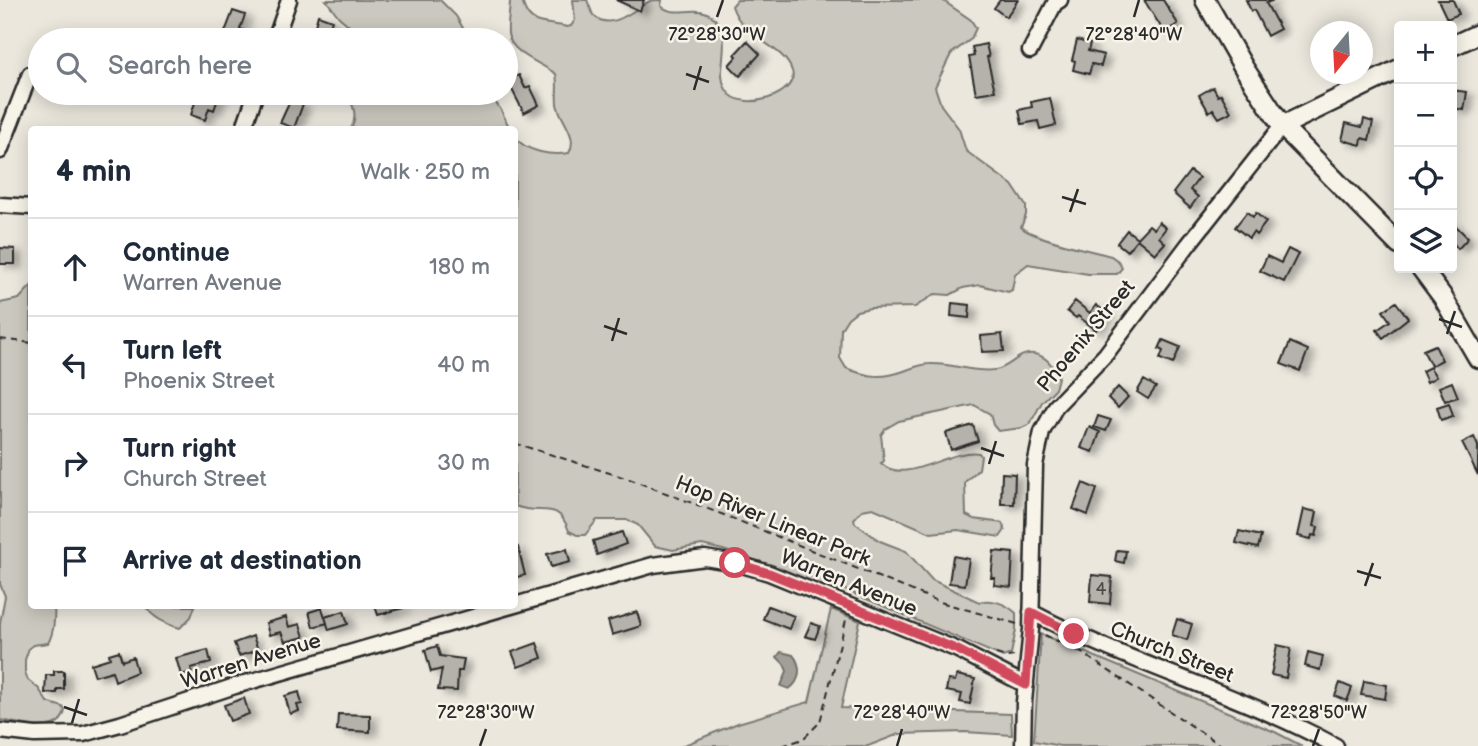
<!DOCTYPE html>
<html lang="en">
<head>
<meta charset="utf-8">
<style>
  body { margin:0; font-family:"Balsamiq Sans",sans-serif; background:#f2f2f3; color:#1f2937 }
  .controls { position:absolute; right:21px; top:21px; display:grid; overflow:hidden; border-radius:7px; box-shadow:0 4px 18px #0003 }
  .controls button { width:63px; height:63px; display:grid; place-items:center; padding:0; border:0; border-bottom:2px solid #e0e1e3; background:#fff; color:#1f2937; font:35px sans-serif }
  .compass { position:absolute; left:1310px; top:21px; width:63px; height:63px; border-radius:50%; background:#fff; box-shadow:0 4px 18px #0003; rotate:198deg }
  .stop { position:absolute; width:21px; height:21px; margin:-16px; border:5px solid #d1495b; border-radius:50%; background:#fff }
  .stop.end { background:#d1495b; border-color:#fff; box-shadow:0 2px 7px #0008 }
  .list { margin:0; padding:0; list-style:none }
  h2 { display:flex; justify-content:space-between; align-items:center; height:91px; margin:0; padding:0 28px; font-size:30px }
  h2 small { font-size:23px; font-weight:400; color:#747a83 }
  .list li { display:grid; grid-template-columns:46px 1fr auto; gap:21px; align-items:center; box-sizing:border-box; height:98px; padding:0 28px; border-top:2px solid #e0e1e3 }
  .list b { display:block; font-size:26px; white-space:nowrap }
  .list p { margin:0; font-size:23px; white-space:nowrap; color:#747a83 }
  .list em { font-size:23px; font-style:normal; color:#747a83 }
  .icon { flex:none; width:38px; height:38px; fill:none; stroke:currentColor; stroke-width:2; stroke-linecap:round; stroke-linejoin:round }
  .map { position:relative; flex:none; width:1478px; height:746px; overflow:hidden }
  .search { position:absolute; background:#fff; box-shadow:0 4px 18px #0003; left:28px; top:28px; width:490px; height:77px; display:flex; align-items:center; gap:18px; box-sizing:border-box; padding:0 24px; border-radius:38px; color:#747a83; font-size:26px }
  .panel { position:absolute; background:#fff; box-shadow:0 4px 18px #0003; left:28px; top:126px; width:490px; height:483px; border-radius:7px }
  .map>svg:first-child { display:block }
  .green { fill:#cbc8bf; stroke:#7b7a75; stroke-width:2 }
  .water { fill:#a29f98; stroke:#72716c; stroke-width:2 }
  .building { fill:#b5b2ab; stroke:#2b2b2b; stroke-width:2; filter:url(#shadow) }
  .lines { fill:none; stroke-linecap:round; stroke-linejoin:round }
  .minor-casing { stroke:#2b2b2b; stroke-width:19 }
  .tertiary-casing { stroke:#2b2b2b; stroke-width:23 }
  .path { stroke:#2b2b2b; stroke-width:2; stroke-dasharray:7 5; stroke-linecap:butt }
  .minor { stroke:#f7f3e8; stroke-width:14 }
  .tertiary { stroke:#f7f3e8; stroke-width:18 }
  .route { stroke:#d1495b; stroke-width:9 }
  .ticks { fill:none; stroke:#2b2b2b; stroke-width:2.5 }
  .labels { text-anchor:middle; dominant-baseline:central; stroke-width:5; stroke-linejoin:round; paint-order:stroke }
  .number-label { font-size:18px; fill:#4e4d4b }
  .street-label { font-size:21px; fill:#2b2b2b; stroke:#f7f3e8 }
  .ticks-label { font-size:18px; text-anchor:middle; fill:#2b2b2b; stroke:#f7f3e8; stroke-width:5; stroke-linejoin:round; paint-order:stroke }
</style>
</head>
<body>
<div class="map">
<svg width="1478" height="746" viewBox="0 0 1478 746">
  <defs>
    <filter id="shadow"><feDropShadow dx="7" dy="4" stdDeviation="3.5" flood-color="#0004"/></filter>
  </defs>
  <rect width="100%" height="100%" fill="#ebe7dd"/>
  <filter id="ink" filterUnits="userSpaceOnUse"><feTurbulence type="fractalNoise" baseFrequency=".0143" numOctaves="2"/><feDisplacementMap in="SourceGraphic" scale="14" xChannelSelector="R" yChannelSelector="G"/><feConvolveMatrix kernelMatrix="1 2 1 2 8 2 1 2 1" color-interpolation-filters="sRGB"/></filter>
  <g filter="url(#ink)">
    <!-- green -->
    <path class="green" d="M 326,0 L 440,0 L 456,16 L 467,35 L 475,40 L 366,40 L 339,17 Z
      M 510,0 L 522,0 C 528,28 543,21 567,27 L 571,26 L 575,20 L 573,0 L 587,0 L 593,15 C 611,33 634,9 650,1 C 652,0 659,0 662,0 L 661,6 C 677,20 699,1 715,19 C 735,43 713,70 727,91 C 742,114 800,94 792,71 C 783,44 743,40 732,6 L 737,0 L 942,0 L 971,20 L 976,28 L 971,39 L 951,54 L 935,87 L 941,105 L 959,129 L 966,151 L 1012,185 L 1026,206 L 1026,215 L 1021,227 C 1032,238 1092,251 1111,256 L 1118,261 L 1122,268 L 1117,274 L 1088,274 L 1028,264 L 1015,274 L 1012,290 L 1008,292 L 980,285 L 963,288 L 950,295 L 935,294 L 915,307 L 870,308 L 857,311 L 848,318 L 841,329 L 840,358 L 846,368 C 867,377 882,379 904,371 C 912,368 921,364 930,364 C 952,363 973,373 995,370 C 1010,368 1019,351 1034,354 C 1047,356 1051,365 1059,374 L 1055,389 L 1042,402 L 1030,424 L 1022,428 L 998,431 L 993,425 L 990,414 L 974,405 L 899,421 L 885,429 L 881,435 L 884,461 L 881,463 C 905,487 948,448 979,453 L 981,456 L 979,469 L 965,482 L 966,515 L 974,519 L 1002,523 L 1005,530 L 1000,537 L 958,530 L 931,533 L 873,508 L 862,510 L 854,519 L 855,523 L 880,541 L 906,551 L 932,580 L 979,602 C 992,598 1006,604 1016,613 L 1016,630 L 1011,654 L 1003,657 L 845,590 L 836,591 L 824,588 L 761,562 L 723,550 L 702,545 L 673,550 L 655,546 L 638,525 L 627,520 L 597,520 L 585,535 L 577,535 L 569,531 C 557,498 542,517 515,506 L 515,137 C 526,152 551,156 569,153 C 579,136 560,120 557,104 C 556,94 558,84 556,74 C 542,63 511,54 508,34 C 507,24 510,11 510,0 Z
      M 344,93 L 489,93 L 501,110 L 510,129 L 351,129 C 358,116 354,103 344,93 Z
      M 31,286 L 32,606 L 54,606 C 55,617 54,633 48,643 L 33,645 L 29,648 L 25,660 L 25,672 L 28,680 L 39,689 L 47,702 L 63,707 L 65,710 C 61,738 18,722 0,720 L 0,623 L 5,596 L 0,584 L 0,303 L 19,299 Z
      M 145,606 L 195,606 L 191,617 L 180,628 C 167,625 152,617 145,606 Z
      M 831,609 L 860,621 L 841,708 L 1011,714 L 1012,735 L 965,732 L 899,734 L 868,746 L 682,746 L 738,723 L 809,702 Z
      M 1041,634 L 1275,732 L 1302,746 L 1060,746 L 1034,741 Z"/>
    <!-- water -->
    <path class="water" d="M 781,652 L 793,655 C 802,666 801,681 789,689 L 781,686 L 787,671 L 784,664 L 777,657 Z"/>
    <!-- building -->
    <path class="building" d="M 616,0 L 644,0 L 640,11 Z
      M 1000,0 L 1018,0 L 1006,17 L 994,8 Z
      M 1144,0 L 1163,0 L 1178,24 L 1164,32 Z
      M 1246,0 L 1274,0 L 1266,3 L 1280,29 L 1267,36 L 1254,10 L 1251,11 Z
      M 1438,0 L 1453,0 L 1459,14 L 1447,19 Z
      M 233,11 L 245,15 L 240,29 L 243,30 L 239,40 L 222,40 Z
      M 318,15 L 332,20 L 325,40 L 311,40 Z
      M 1077,40 L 1090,44 L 1088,51 L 1104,55 L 1101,66 L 1092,64 L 1089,74 L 1073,70 L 1075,61 L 1072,60 Z
      M 747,41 L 760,54 L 740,76 L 729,65 L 737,56 L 735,54 Z
      M 986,44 L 989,57 L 987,57 L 995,91 L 976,94 L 969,57 L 974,56 L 972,47 Z
      M 519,75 L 525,88 L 530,86 L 539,105 L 524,113 L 507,80 Z
      M 1213,87 L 1218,96 L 1221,94 L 1231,112 L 1219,118 L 1213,109 L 1209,112 L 1199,95 Z
      M 1452,90 L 1467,92 L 1464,110 L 1452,108 Z
      M 198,93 L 220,93 L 214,110 L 209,108 L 205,120 L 191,115 Z
      M 1050,98 L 1056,125 L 1040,129 L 1038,121 L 1022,124 L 1019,110 L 1032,107 L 1031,102 Z
      M 291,99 L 303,104 L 294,128 L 280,123 Z
      M 1364,119 L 1373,122 L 1369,140 L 1362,138 L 1361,145 L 1342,140 L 1346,123 L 1362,127 Z
      M 1190,171 L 1199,178 L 1190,190 L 1198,197 L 1190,208 L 1173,193 Z
      M 1247,212 L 1253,217 L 1256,213 L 1266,222 L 1256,235 L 1253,232 L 1249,238 L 1235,227 Z
      M 1159,222 L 1166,228 L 1159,237 L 1165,243 L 1155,254 L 1137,239 L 1127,251 L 1117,243 L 1127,230 L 1137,238 L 1149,225 L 1154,229 Z
      M 1452,222 L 1468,238 L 1458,249 L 1452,242 Z
      M 0,248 L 15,249 L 15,264 L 0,264 Z
      M 1288,249 L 1298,254 L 1284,282 L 1260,271 L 1267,256 L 1281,263 Z
      M 1075,301 L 1090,313 L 1096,305 L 1108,314 L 1096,330 L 1078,316 L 1076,318 L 1067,311 Z
      M 1396,302 L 1408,318 L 1383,338 L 1377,330 L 1390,321 L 1383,311 Z
      M 952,303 L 970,305 L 969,318 L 951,316 Z
      M 1002,334 L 1004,351 L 982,352 L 981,336 Z
      M 1163,340 L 1180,347 L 1173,364 L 1160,359 L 1163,351 L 1159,349 Z
      M 1290,342 L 1308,350 L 1300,371 L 1281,364 Z
      M 1435,345 L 1442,360 L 1431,366 L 1423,350 Z
      M 1430,367 L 1436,377 L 1427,382 L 1422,371 Z
      M 1144,380 L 1156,387 L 1148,399 L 1137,392 Z
      M 1452,382 L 1458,397 L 1445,401 L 1439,387 Z
      M 1118,387 L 1128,397 L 1118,408 L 1108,398 Z
      M 1449,403 L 1453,416 L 1441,420 L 1437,407 Z
      M 1098,416 L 1111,420 L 1106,431 L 1094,427 Z
      M 973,425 L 978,441 L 951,450 L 946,433 Z
      M 1089,427 L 1100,432 L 1093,452 L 1081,448 Z
      M 1474,437 L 1478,446 L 1478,475 L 1462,443 Z
      M 1002,473 L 1015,474 L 1014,504 L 1001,504 Z
      M 1083,483 L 1097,489 L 1088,515 L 1073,509 Z
      M 1304,509 L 1317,512 L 1314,526 L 1318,527 L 1316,536 L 1312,535 L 1311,539 L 1298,536 Z
      M 1239,531 L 1261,536 L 1258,548 L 1236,543 Z
      M 622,532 L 626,544 L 597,555 L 593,541 Z
      M 518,547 L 525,575 L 514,578 L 514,548 Z
      M 567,549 L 570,562 L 551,567 L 547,554 Z
      M 1117,550 L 1126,551 L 1124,563 L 1115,561 Z
      M 994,551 L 1013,553 L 1011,587 L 994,585 L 995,578 L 991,578 Z
      M 953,556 L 969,559 L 965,585 L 949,583 Z
      M 1092,575 L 1112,577 L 1110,604 L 1090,602 Z
      M 375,606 L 402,606 L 403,608 L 378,615 Z
      M 768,606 L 794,616 L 789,629 L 763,619 Z
      M 322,608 L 327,623 L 313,627 L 309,612 Z
      M 344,611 L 348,624 L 329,630 L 325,617 Z
      M 637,612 L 641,626 L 612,635 L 608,621 Z
      M 286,617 L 289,627 L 300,624 L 304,637 L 285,642 L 281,632 L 269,635 L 266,623 Z
      M 1177,619 L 1192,624 L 1187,640 L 1172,635 Z
      M 811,623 L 820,626 L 815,639 L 805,636 Z
      M 253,636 L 258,650 L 239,656 L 234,643 Z
      M 537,643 L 542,658 L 518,667 L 512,652 Z
      M 1277,645 L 1291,648 L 1286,678 L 1271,675 Z
      M 437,646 L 440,656 L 464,659 L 462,671 L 458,671 L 457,691 L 438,690 L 442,669 L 431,672 L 425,650 Z
      M 208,650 L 211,663 L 191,668 L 192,672 L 181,675 L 176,658 Z
      M 119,651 L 122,661 L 133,657 L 137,672 L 115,681 L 112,671 L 95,676 L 91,664 L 110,658 L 109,654 Z
      M 1308,652 L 1323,656 L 1320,670 L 1305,666 Z
      M 54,671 L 64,671 L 64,689 L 57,689 L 57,693 L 45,693 L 46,675 L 54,675 Z
      M 957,675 L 975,679 L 970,704 L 960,702 L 962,694 L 946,691 L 948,680 L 955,681 Z
      M 1364,681 L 1387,685 L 1385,699 L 1361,695 Z
      M 1340,683 L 1352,688 L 1347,701 L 1335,696 Z
      M 299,692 L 302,704 L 297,705 L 299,711 L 290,714 L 285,696 Z
      M 244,698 L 249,714 L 230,721 L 224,705 Z
      M 338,714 L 370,715 L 370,732 L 337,730 Z"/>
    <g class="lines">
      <!-- minor casing -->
      <g class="minor-casing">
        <path id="minor" d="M 275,40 L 289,0
          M 1030,51 L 1055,3 L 1060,0
          M 243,130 L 256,93
          M 0,151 L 30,74
          M 0,205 L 32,207
          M 1031,612 C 1130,664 1238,693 1336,746
          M 0,731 L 35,735 L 83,734 L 120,724 L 235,686 L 653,565 L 705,558 L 735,563 L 769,573 L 958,650 L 1026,685
          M 1023,746 L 1024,702 L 1031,629 L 1035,465 L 1042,432 L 1056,406 L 1106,354 L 1188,245 L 1282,126"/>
      </g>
      <!-- tertiary casing -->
      <g class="tertiary-casing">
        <path id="tertiary" d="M 1205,0 L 1244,68 L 1282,126 L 1399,245
          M 1452,46 L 1478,34
          M 1282,126 L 1399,69
          M 1421,268 L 1442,296 L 1478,358"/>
      </g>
      <!-- path -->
      <path class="path" d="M 0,339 L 32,343
        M 514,443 L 629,479 L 724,515 L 940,602 L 1017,624
        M 1045,635 L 1082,653 L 1222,746
        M 996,654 L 1007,657 L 1014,656
        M 782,746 L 803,739 L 820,722 L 846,620"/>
      <!-- minor -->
      <use href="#minor" class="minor"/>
      <!-- tertiary -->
      <use href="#tertiary" class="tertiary"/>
    </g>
  </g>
  <g class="lines" filter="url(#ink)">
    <!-- route -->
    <path class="route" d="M 735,563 L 769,573 L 958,650 L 1026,685 L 1031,612 L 1074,634"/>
  </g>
  <!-- ticks -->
  <path class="ticks" d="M 717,17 L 723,0M 1134,17 L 1139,0M 686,74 L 709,82M 694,90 L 701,66M 1062,197 L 1086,204M 1070,212 L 1078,189M 1439,319 L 1462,327M 604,326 L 627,334M 1447,334 L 1455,311M 612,341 L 619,318M 981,448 L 1004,456M 989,464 L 996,441M 1357,571 L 1381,578M 1365,586 L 1373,563M 64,707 L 87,715M 72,723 L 79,699M 480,746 L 486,729M 897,746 L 902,729M 1313,746 L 1319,729"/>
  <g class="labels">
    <!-- number labels -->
    <g class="number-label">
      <text x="1101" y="589">4</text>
    </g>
    <!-- street labels -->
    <g class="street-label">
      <text transform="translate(1086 336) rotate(-50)">Phoenix Street</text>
      <text transform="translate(773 521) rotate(22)">Hop River Linear Park</text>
      <text transform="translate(849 583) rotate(22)">Warren Avenue</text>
      <text transform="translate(1172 652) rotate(22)">Church Street</text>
      <text transform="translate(251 661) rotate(-17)">Warren Avenue</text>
    </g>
  </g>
  <g class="ticks-label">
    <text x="717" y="40">72°28'30"W</text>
    <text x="1134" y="40">72°28'40"W</text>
    <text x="486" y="718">72°28'30"W</text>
    <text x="902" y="718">72°28'40"W</text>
    <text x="1319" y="718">72°28'50"W</text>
  </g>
</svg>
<div class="controls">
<button>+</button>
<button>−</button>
<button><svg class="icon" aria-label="locate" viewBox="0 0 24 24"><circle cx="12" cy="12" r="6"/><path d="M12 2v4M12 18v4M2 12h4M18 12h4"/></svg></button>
<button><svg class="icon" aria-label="layers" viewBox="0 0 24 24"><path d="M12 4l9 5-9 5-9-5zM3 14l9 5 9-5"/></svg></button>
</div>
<svg class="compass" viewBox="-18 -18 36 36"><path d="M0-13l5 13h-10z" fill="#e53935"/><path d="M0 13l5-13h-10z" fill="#747a83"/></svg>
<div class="stop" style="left:735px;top:563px"></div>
<div class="stop end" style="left:1074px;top:634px"></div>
<div class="search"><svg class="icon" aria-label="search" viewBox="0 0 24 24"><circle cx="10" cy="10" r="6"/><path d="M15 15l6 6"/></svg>Search here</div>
<section class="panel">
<h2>4 min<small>Walk · 250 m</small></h2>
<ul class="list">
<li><svg class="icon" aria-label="ahead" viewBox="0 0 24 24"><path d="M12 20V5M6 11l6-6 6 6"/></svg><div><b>Continue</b><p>Warren Avenue</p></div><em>180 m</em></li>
<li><svg class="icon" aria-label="left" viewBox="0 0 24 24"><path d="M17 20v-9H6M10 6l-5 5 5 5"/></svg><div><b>Turn left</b><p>Phoenix Street</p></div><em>40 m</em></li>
<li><svg class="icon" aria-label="right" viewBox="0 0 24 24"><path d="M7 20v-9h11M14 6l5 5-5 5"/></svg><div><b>Turn right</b><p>Church Street</p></div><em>30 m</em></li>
<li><svg class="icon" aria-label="arrive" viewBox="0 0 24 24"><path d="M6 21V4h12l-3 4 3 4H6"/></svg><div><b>Arrive at destination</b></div></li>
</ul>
</section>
</div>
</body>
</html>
